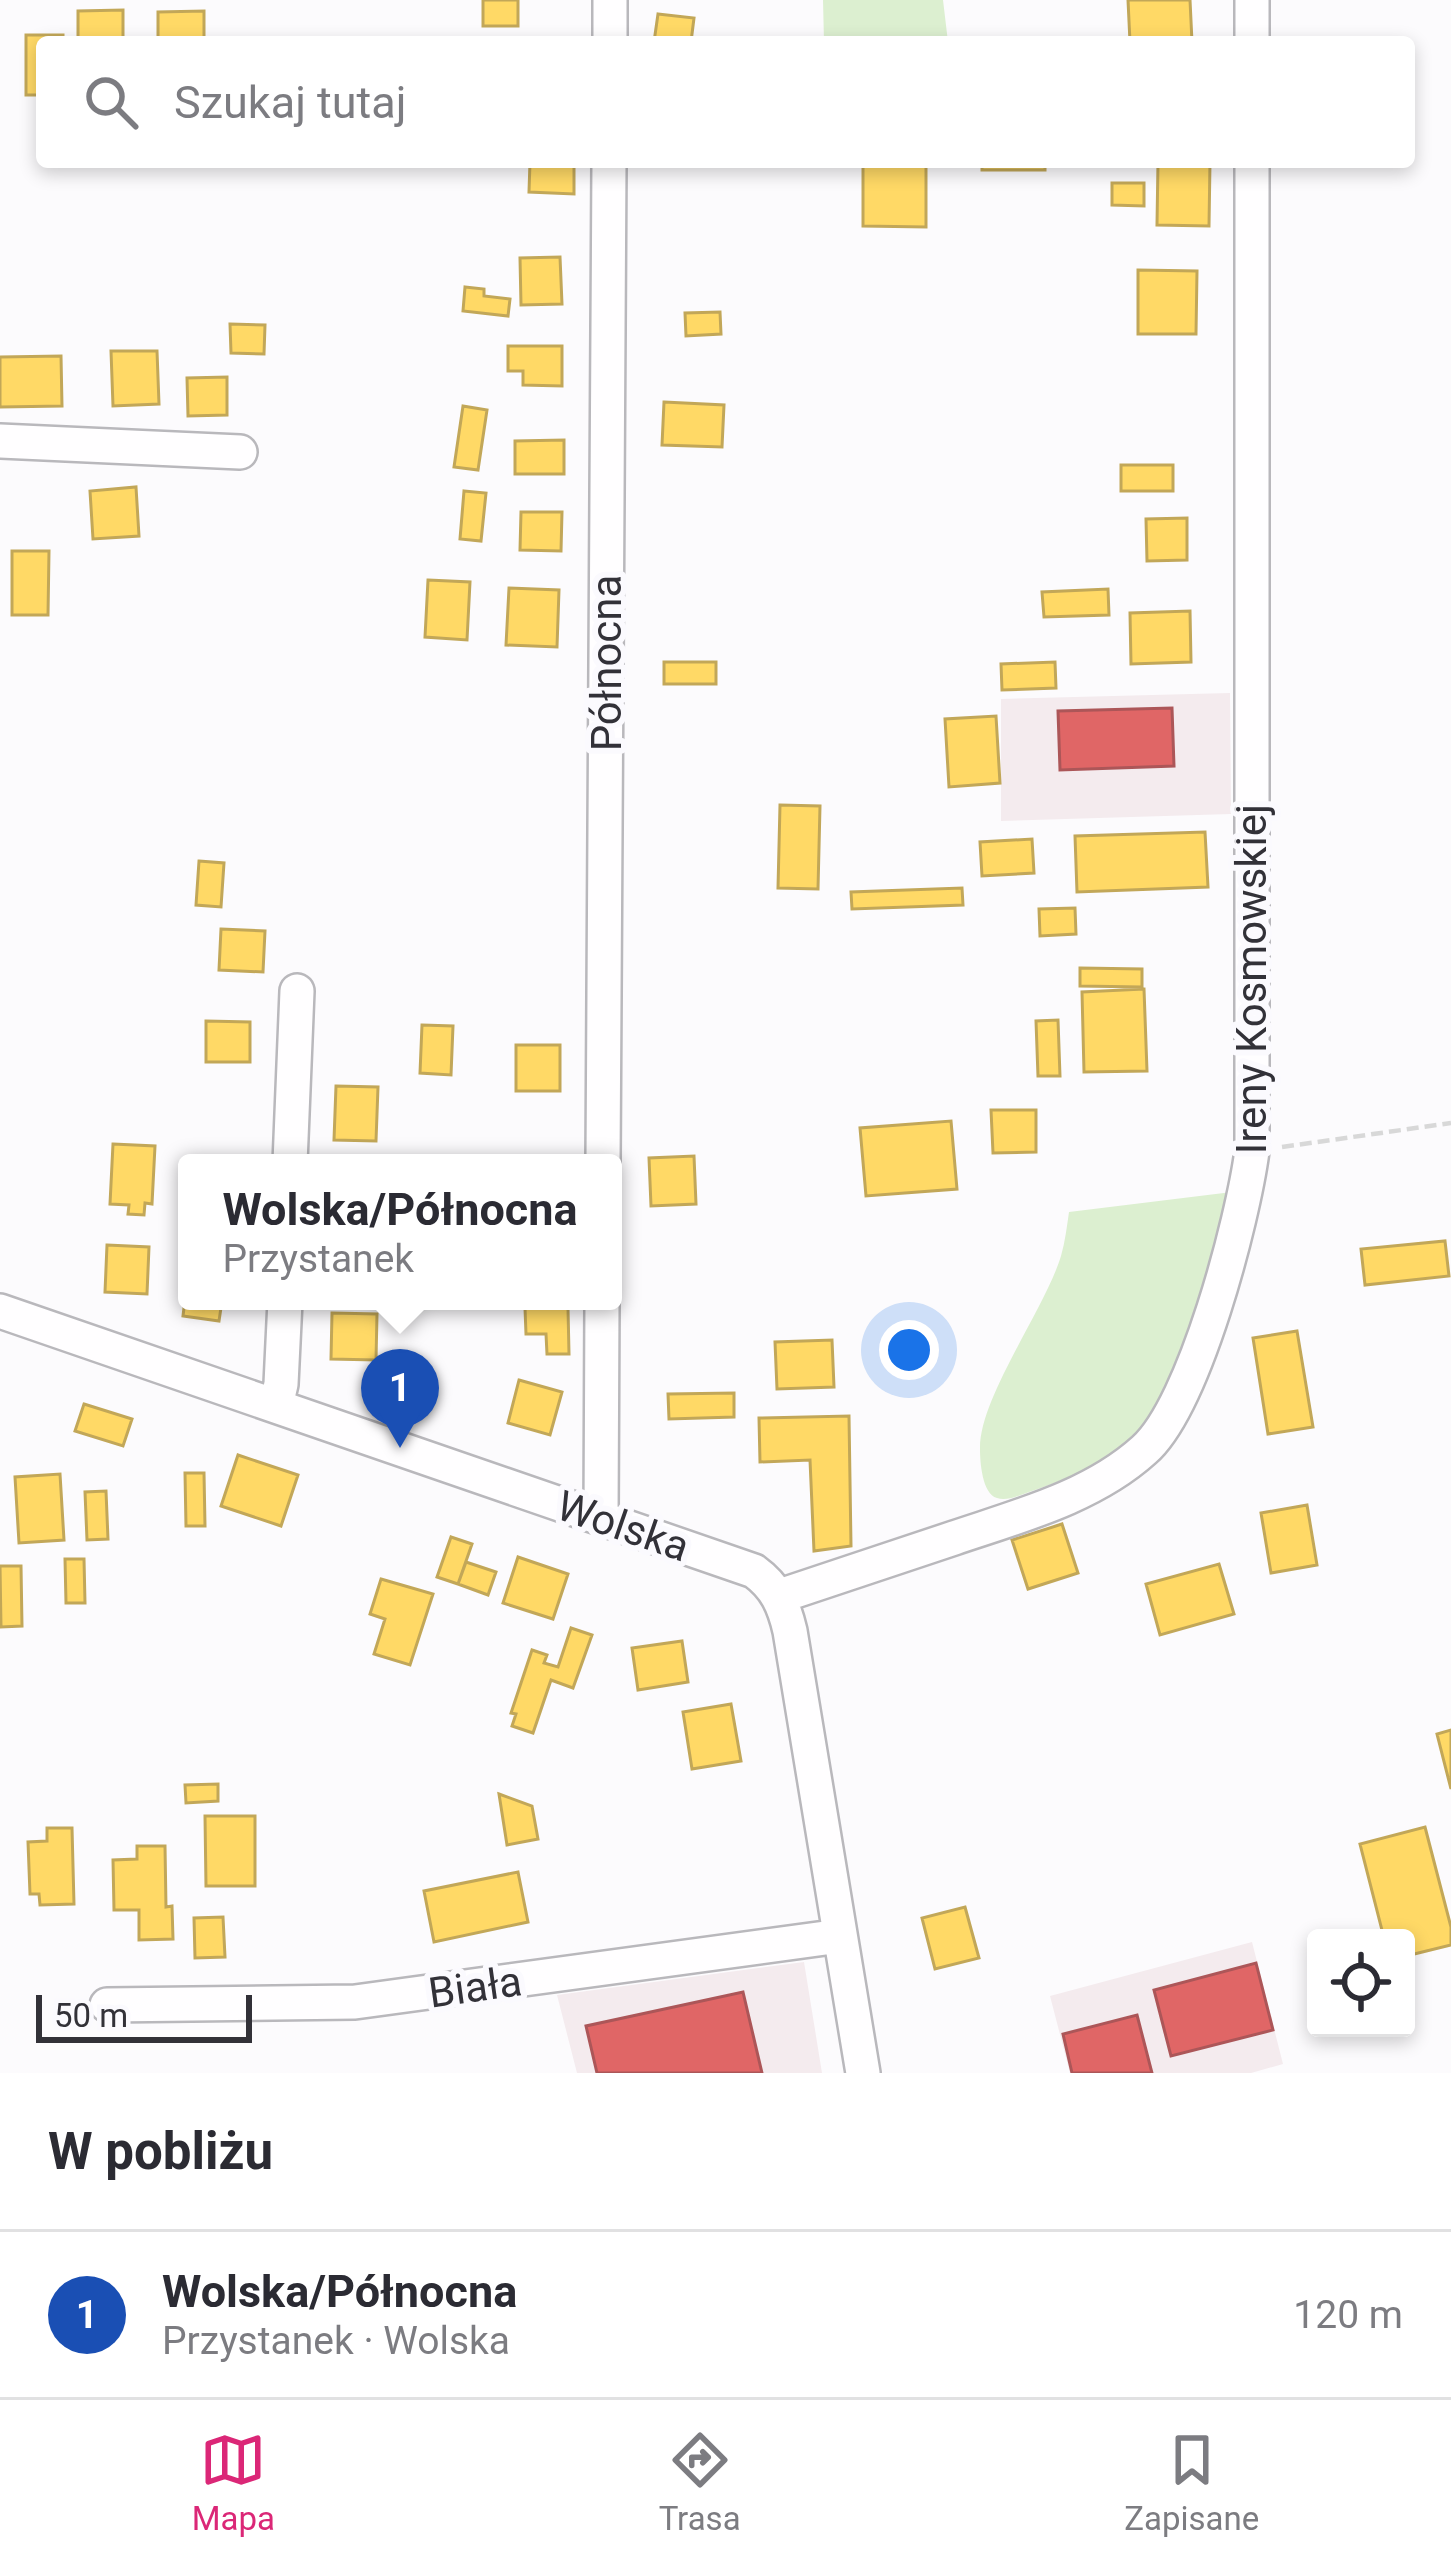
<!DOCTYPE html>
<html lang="pl">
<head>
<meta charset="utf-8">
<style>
  body { margin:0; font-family:Roboto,sans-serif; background:#f7f7f7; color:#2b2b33 }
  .controls { position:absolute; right:36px; bottom:36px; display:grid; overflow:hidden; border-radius:12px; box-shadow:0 6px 18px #0003 }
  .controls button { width:108px; height:108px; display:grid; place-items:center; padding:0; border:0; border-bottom:3px solid #e1e1e2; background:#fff; color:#2b2b33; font:60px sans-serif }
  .scale { position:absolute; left:36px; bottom:30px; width:216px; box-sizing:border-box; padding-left:12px; border:6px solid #323138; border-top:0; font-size:33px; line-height:42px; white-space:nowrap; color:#323138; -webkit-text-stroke:9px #fbfafe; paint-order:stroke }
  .you { position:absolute; left:909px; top:1350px; width:42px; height:42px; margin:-30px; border:9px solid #fff; border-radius:50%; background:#1a73e8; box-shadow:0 0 0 18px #1a73e833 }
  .badge { display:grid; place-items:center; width:78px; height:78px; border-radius:50%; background:#db2777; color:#fff; font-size:39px; font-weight:700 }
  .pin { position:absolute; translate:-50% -99px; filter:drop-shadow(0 3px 6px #0008) }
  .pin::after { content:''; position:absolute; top:63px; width:42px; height:36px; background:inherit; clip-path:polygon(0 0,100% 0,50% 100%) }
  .popup { position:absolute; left:178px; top:1154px; width:444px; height:156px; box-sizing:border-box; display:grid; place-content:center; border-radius:12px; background:#fff; filter:drop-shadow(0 3px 9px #0005); font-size:39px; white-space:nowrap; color:#7c7c81 }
  .popup b { font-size:45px; color:#2b2b33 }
  .popup::after { content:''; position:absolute; left:50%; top:100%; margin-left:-24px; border:24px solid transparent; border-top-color:#fff }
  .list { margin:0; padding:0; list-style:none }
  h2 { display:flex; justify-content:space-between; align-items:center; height:156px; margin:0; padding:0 48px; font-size:51px }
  h2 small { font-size:39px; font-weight:400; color:#7c7c81 }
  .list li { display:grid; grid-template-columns:78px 1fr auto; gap:36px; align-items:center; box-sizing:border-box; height:168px; padding:0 48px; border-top:3px solid #e1e1e2 }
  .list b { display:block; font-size:45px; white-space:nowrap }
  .list p { margin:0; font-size:39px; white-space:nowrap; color:#7c7c81 }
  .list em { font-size:39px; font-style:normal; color:#7c7c81 }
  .icon { flex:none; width:66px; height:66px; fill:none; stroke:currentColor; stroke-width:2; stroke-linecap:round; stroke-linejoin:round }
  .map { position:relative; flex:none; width:1451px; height:2073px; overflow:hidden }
  .search { position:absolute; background:#fff; box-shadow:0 6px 18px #0003; left:36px; right:36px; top:36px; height:132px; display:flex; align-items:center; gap:30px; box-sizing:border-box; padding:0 42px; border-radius:12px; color:#7c7c81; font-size:45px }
  .sheet { height:324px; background:#fff }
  nav { display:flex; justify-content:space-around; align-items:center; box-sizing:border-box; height:168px; border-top:3px solid #e1e1e2; background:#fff; font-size:33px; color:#7c7c81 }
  nav a { display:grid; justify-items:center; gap:6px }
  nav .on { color:#db2777 }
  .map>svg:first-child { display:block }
  .commercial { fill:#f4ebee }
  .green { fill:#dcefd0 }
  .homes { fill:#ffd966; stroke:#c2a758; stroke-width:3 }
  .shops { fill:#e06666; stroke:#ac5658; stroke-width:3 }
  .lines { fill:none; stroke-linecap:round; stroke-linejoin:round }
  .minor-casing { stroke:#b9b8bc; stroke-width:38 }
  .path { stroke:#d8d8d8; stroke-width:4.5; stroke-dasharray:12 6; stroke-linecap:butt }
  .minor { stroke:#fffeff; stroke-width:33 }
  .labels { text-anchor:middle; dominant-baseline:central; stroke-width:12; stroke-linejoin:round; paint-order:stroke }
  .street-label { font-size:42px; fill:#323138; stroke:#fbfafe }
</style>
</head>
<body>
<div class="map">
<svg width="1451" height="2073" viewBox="0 0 1451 2073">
  <rect width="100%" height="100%" fill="#fcfbfd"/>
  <!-- commercial -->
  <path class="commercial" d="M 1230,693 L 1231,814 L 1001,821 L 1001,699 Z
    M 1252,1942 L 1283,2064 L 1251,2073 L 1070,2073 L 1050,1996 Z
    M 804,1962 L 822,2073 L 577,2073 L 557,1995 Z"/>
  <!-- green -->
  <path class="green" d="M 823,0 L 943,0 L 948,42 L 824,42 Z
    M 1232,1192 C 1214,1254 1196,1345 1164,1400 C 1136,1448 1083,1474 1032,1491 C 1022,1494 1007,1502 997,1498 C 982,1494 980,1461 980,1449 C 979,1398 1045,1309 1061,1256 C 1065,1242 1067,1226 1069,1212 Z"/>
  <!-- homes -->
  <path class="homes" d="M 483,0 L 518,0 L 518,26 L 483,26 Z
    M 1128,0 L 1190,0 L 1192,42 L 1130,42 Z
    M 123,10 L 123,42 L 78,42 L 78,11 Z
    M 204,11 L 204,42 L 158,42 L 158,12 Z
    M 658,14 L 694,18 L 691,42 L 654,42 Z
    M 26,35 L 63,35 L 63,42 L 42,42 L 42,95 L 26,95 Z
    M 530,162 L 574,162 L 574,194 L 529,192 Z
    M 982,162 L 1045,162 L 1045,170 L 982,170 Z
    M 1158,162 L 1210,162 L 1209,226 L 1157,225 Z
    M 863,163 L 926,163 L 926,227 L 863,226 Z
    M 1112,183 L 1144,183 L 1144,206 L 1112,205 Z
    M 560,257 L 562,304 L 521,305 L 520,258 Z
    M 1138,270 L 1197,271 L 1196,334 L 1138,334 Z
    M 465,287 L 484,289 L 484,296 L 510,299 L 508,316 L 463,311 Z
    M 720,312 L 721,334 L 686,336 L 685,313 Z
    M 230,324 L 265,325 L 264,354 L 231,353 Z
    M 508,346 L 562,346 L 562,386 L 523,385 L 523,371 L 508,371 Z
    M 111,351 L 157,351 L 159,404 L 113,406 Z
    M 61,356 L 62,406 L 0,407 L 0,357 Z
    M 227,377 L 227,415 L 188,416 L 187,378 Z
    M 664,402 L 724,405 L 722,447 L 662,445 Z
    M 463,406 L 487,410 L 478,470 L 454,467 Z
    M 564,440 L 564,474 L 515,474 L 515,441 Z
    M 1121,465 L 1173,465 L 1173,491 L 1121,491 Z
    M 136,487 L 139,536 L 93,539 L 90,491 Z
    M 464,491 L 486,493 L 481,541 L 460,539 Z
    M 521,512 L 562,512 L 561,551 L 520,550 Z
    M 1187,518 L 1187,560 L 1147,561 L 1146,519 Z
    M 12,551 L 49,551 L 48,615 L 12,615 Z
    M 428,580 L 470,582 L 467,640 L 425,637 Z
    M 509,588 L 559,590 L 557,647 L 506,645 Z
    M 1108,589 L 1109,615 L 1044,617 L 1042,592 Z
    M 1190,611 L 1191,662 L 1131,664 L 1130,613 Z
    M 664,662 L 716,662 L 716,684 L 664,684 Z
    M 1055,662 L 1056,688 L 1002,690 L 1001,664 Z
    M 996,716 L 1000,783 L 949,787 L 945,719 Z
    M 780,805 L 820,806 L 818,889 L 778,888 Z
    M 1205,832 L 1208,887 L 1077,892 L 1075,836 Z
    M 1032,839 L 1034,873 L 982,876 L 980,842 Z
    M 199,861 L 224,863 L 221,907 L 196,905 Z
    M 962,888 L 963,905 L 852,909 L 851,892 Z
    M 1075,908 L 1076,934 L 1040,936 L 1039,909 Z
    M 221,929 L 265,931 L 263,972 L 219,970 Z
    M 1080,968 L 1142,969 L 1142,987 L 1080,986 Z
    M 1144,989 L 1147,1071 L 1084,1072 L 1082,992 Z
    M 1058,1020 L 1060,1076 L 1038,1076 L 1036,1021 Z
    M 206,1021 L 250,1022 L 250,1062 L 206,1062 Z
    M 422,1025 L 453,1026 L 451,1075 L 420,1073 Z
    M 516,1045 L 560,1045 L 560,1091 L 516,1091 Z
    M 336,1086 L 378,1087 L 376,1141 L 334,1140 Z
    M 991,1110 L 1036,1110 L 1036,1152 L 993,1153 Z
    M 951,1121 L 957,1189 L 866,1196 L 860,1128 Z
    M 113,1144 L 155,1146 L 152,1204 L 145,1203 L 144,1215 L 128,1214 L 129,1205 L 110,1204 Z
    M 694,1156 L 696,1204 L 651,1206 L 649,1158 Z
    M 1445,1241 L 1449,1276 L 1365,1285 L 1361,1249 Z
    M 107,1245 L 149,1247 L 147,1294 L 105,1292 Z
    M 187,1283 L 187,1301 L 222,1301 L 219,1321 L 183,1316 Z
    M 525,1308 L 568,1308 L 569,1354 L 547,1354 L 546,1334 L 526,1334 Z
    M 332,1313 L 377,1314 L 376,1360 L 331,1359 Z
    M 1297,1331 L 1313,1427 L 1268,1434 L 1253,1338 Z
    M 832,1340 L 834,1387 L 777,1389 L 775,1342 Z
    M 519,1380 L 562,1392 L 550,1435 L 508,1423 Z
    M 734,1393 L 734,1417 L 669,1419 L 668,1394 Z
    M 84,1404 L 132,1419 L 123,1446 L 75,1431 Z
    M 849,1416 L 851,1546 L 814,1551 L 810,1460 L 760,1462 L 759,1418 Z
    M 238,1455 L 298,1475 L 281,1526 L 221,1506 Z
    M 185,1473 L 204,1473 L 205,1526 L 186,1526 Z
    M 60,1474 L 64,1540 L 19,1543 L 15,1477 Z
    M 106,1491 L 108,1539 L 87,1540 L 85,1492 Z
    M 1307,1505 L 1317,1565 L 1271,1573 L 1261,1513 Z
    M 1062,1524 L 1078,1573 L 1028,1589 L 1012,1540 Z
    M 451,1537 L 472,1544 L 458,1584 L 437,1577 Z
    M 518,1557 L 568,1574 L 553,1619 L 503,1603 Z
    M 65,1559 L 84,1559 L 85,1603 L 66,1603 Z
    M 466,1562 L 496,1572 L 488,1595 L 458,1584 Z
    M 1219,1564 L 1234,1614 L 1160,1635 L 1146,1584 Z
    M 0,1566 L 21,1566 L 22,1626 L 1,1627 Z
    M 381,1579 L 433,1594 L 410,1665 L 374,1654 L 385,1619 L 370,1614 Z
    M 571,1628 L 592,1635 L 573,1688 L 551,1680 L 533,1733 L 512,1726 L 516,1714 L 511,1713 L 532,1650 L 547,1655 L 544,1663 L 558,1667 Z
    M 682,1641 L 688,1682 L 638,1690 L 632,1648 Z
    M 731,1704 L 741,1761 L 692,1769 L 683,1712 Z
    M 1451,1730 L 1451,1789 L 1437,1734 Z
    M 218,1784 L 218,1801 L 186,1803 L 185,1785 Z
    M 499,1794 L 532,1806 L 538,1839 L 507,1845 Z
    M 205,1816 L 255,1816 L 255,1886 L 206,1886 Z
    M 1425,1827 L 1451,1927 L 1451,1945 L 1406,1956 L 1406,1938 L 1384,1938 L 1360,1844 Z
    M 47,1828 L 72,1828 L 74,1904 L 40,1905 L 39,1894 L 30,1894 L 28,1842 L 47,1841 Z
    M 137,1846 L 165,1846 L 166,1907 L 172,1906 L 173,1939 L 139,1940 L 139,1910 L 114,1910 L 113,1860 L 137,1859 Z
    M 518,1872 L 528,1922 L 434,1942 L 424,1891 Z
    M 965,1907 L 979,1958 L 935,1969 L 922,1918 Z
    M 223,1917 L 225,1957 L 195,1958 L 194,1918 Z"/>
  <!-- shops -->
  <path class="shops" d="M 1172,708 L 1174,766 L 1060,770 L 1058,711 Z
    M 1256,1963 L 1273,2030 L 1171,2056 L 1154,1990 Z
    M 743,1992 L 762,2073 L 597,2073 L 586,2026 Z
    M 1137,2015 L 1152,2073 L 1072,2073 L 1063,2034 Z"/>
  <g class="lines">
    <!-- minor casing -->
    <g class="minor-casing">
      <path id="minor" d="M 610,42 L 610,0
        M 1252,42 L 1252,0
        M 0,441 L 240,452
        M 290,1163 L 297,991
        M 603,1163 L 609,162
        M 0,1311 L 754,1571 C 776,1587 784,1605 790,1631 L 863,2073
        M 276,1406 L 281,1384 L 285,1301
        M 601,1518 L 602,1301
        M 780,1596 C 838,1577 896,1557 954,1538 C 1019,1516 1092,1497 1144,1450 C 1195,1405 1243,1219 1252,1151 L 1252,162
        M 107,2005 L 355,2002 L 840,1936"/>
    </g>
    <!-- path -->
    <path class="path" d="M 1282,1147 L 1451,1123"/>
    <!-- minor -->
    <use href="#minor" class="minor"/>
  </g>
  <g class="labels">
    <!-- street labels -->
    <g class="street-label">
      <text transform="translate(606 663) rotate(-90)">Północna</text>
      <text transform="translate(1251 979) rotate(-90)">Ireny Kosmowskiej</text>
      <text transform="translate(623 1526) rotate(19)">Wolska</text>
      <text transform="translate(475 1987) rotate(-8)">Biała</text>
    </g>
  </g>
</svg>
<div class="controls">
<button><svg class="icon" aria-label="locate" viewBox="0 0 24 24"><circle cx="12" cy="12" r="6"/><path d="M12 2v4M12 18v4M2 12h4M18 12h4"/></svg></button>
</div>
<div class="scale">50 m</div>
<div class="you"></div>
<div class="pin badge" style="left:400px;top:1448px;background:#1a4fb4">1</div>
<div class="popup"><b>Wolska/Północna</b>Przystanek</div>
<div class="search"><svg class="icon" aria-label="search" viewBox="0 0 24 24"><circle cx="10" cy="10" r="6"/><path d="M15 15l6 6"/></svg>Szukaj tutaj</div>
</div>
<section class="sheet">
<h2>W pobliżu<small></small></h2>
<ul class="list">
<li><span class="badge" style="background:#1a4fb4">1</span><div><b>Wolska/Północna</b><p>Przystanek · Wolska</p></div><em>120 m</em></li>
</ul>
</section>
<nav>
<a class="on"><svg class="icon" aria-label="map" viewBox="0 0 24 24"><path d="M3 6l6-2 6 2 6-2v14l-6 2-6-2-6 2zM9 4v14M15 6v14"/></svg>Mapa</a>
<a><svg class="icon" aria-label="directions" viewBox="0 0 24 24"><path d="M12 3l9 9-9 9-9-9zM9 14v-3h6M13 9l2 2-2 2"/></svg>Trasa</a>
<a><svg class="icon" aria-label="saved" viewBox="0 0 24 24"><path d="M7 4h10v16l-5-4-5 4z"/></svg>Zapisane</a>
</nav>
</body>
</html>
